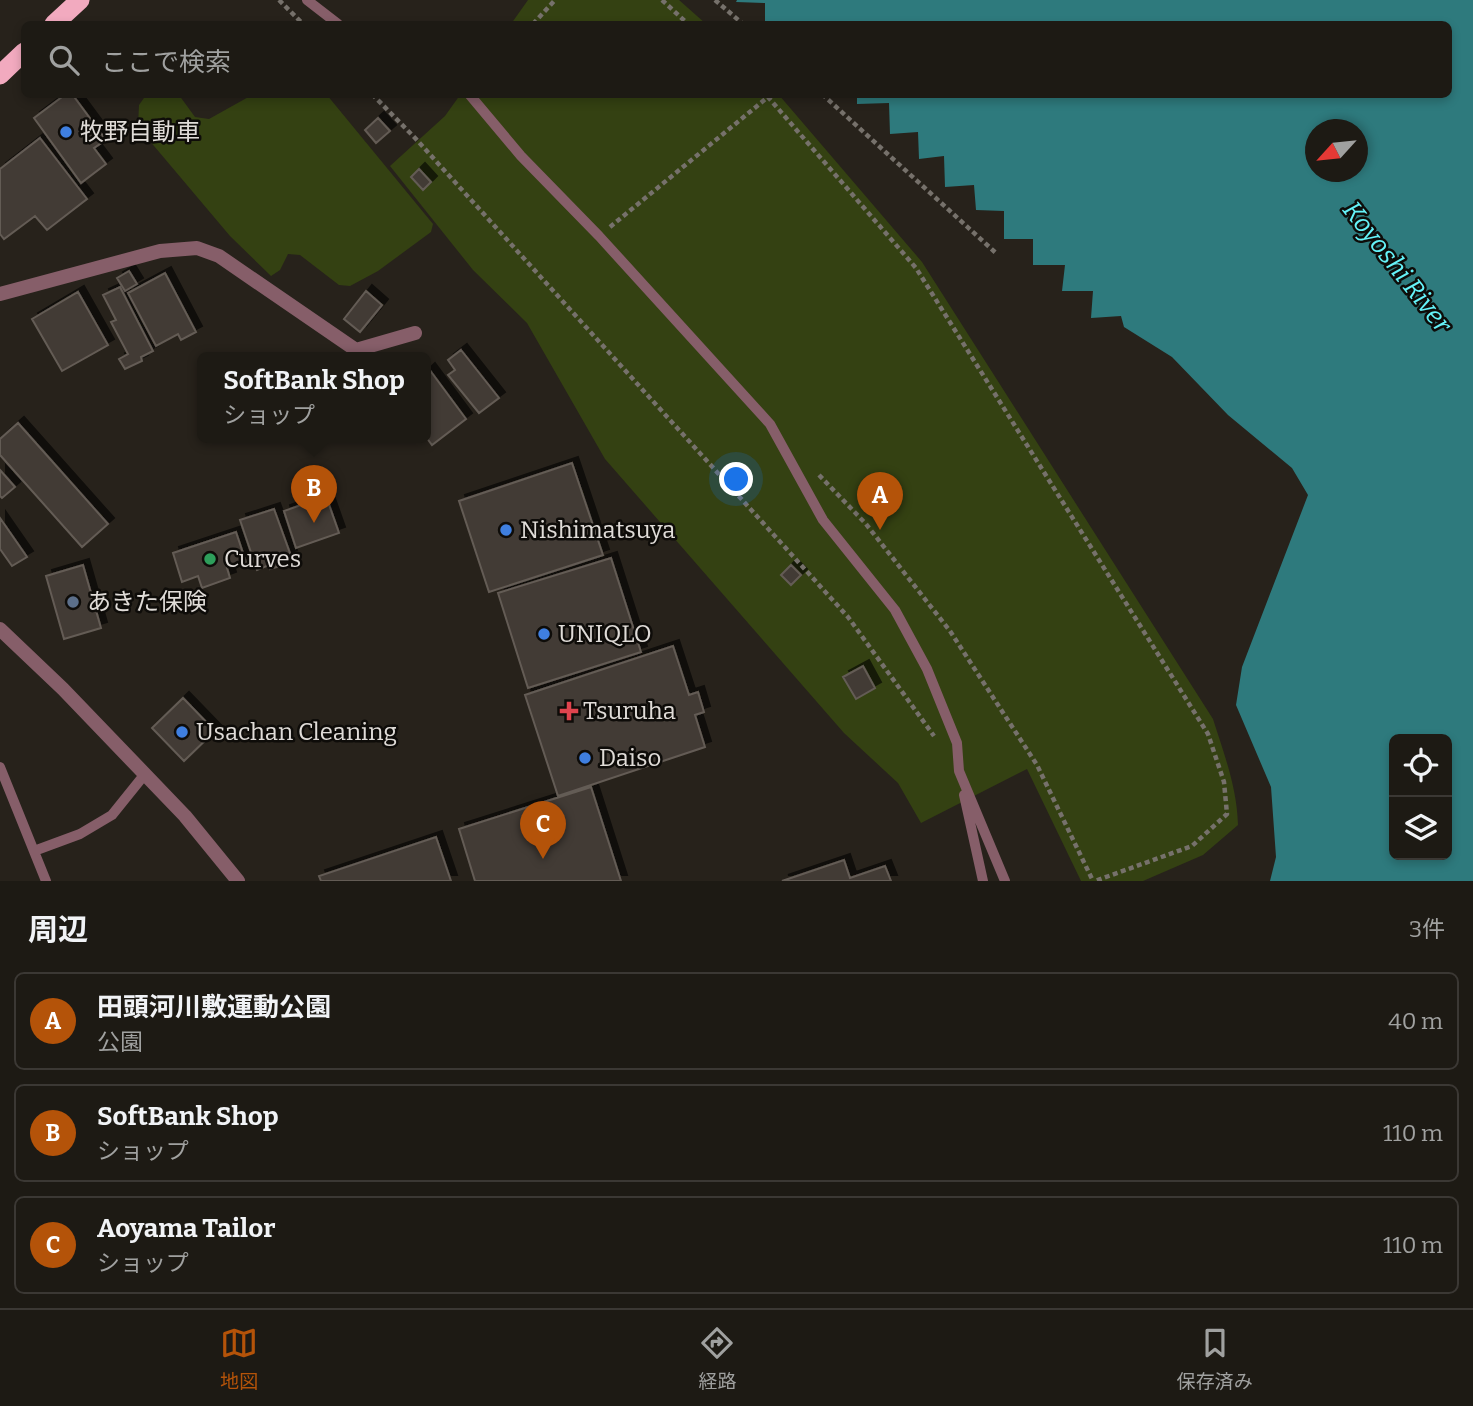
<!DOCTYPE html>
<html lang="ja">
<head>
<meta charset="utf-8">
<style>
  body { margin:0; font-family:Bitter,"Noto Sans JP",serif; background:#25231d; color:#f1f3f6 }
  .controls { position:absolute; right:21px; bottom:21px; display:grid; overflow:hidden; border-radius:10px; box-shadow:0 4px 10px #0003 }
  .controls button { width:63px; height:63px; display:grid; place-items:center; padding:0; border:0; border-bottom:2px solid #3b3834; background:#1d1a14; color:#f1f3f6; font:35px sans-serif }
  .compass { position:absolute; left:1305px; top:119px; width:63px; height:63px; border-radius:50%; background:#1d1a14; box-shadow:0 4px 10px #0003; rotate:243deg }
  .you { position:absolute; left:737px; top:480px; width:24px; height:24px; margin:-18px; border:5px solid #fff; border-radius:50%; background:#1a73e8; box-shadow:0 0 0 10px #1a73e833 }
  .badge { display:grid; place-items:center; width:46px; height:46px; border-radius:50%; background:#b45309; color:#fff; font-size:23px; font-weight:700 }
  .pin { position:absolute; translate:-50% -58px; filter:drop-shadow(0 2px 4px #0008) }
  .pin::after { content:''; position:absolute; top:37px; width:24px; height:21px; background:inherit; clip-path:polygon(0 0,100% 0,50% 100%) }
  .popup { position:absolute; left:197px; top:352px; width:234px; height:91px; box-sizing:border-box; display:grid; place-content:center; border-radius:10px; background:#1d1a14; filter:drop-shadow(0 2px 5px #0005); font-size:23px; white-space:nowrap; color:#a0a1a0 }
  .popup b { font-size:26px; color:#f1f3f6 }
  .popup::after { content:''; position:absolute; left:50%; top:100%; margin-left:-14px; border:14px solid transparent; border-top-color:#1d1a14 }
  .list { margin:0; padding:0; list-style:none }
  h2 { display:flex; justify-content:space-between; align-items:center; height:91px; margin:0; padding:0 28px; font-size:30px }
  h2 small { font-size:23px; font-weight:400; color:#a0a1a0 }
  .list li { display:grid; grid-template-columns:46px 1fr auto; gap:21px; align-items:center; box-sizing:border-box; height:98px; margin:0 14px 14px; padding:0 14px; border:2px solid #3b3834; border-radius:10px }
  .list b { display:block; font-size:26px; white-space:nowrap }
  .list p { margin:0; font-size:23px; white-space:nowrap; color:#a0a1a0 }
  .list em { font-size:23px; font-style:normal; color:#a0a1a0 }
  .icon { flex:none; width:38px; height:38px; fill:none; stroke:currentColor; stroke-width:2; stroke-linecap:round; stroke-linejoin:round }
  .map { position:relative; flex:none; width:1473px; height:881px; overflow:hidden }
  .search { position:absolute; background:#1d1a14; box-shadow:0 4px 10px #0003; left:21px; right:21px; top:21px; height:77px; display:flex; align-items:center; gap:18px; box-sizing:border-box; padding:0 24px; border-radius:10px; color:#a0a1a0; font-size:26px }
  .sheet { height:427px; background:#1d1a14 }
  nav { display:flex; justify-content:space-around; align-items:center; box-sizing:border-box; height:98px; border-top:2px solid #3b3834; background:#1d1a14; font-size:19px; color:#a0a1a0 }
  nav a { display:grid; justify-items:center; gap:4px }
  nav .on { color:#b45309 }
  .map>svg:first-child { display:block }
  .green { fill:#344112 }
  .water { fill:#2e7a7d; fill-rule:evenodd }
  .building { fill:#433b35; stroke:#645c55; stroke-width:2; filter:url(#shadow) }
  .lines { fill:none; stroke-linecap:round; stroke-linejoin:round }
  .path { stroke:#76716b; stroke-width:4.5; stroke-dasharray:5 3.5; stroke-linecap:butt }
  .service { stroke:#865e69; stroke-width:10 }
  .minor { stroke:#865e69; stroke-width:14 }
  .tertiary { stroke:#865e69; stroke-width:14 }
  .trunk { stroke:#f2aabf; stroke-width:19 }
  .shop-dot { fill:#3f7fe0; stroke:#0e0c09; stroke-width:2.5 }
  .leisure-dot { fill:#2e9e5b; stroke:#0e0c09; stroke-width:2.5 }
  .service-dot { fill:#5c6f8a; stroke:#0e0c09; stroke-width:2.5 }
  .health-dot { fill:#e0444e; stroke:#0e0c09; stroke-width:2.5 }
  .labels { text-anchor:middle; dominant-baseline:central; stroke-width:5; stroke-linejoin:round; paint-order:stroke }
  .poi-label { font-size:24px; fill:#e0dcd8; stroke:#0e0c09; text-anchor:start }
  .water-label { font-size:26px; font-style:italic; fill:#65f3f9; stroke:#0e0c09 }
</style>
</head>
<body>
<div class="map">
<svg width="1473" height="881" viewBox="0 0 1473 881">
  <defs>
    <filter id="shadow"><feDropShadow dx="6" dy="-6" stdDeviation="0" flood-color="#0009"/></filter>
  </defs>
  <rect width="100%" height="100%" fill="#27221b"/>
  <!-- green -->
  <path class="green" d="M 528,0 L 679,0 L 706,24 L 511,24 Z
    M 146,95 L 179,95 L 195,117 L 209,119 L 252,95 L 327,95 L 433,224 L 431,232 L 378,271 L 350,286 L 339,285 L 300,255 L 288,254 L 280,270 L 271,276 L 230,236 L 138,127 L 139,105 Z
    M 460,95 L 779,95 L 922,262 L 1213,719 C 1224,754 1237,787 1238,825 L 1203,855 L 1143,881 L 1081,881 L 1027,769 L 921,823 L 898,783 L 844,733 L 605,459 L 527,323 L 473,270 L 390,166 L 445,116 Z"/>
  <!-- water -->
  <path class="water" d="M 737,0 L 1473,0 L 1473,881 L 1270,881 L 1276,857 L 1271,787 L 1236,705 L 1242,667 L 1308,495 L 1292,468 L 1228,415 L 1172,357 L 1124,327 L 1121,316 L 1091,318 L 1093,291 L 1062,291 L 1065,265 L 1033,265 L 1033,239 L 1004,239 L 1004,211 L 976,210 L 974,185 L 945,187 L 944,156 L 919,159 L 918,132 L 890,134 L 889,103 L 857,104 L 857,94 L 1448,94 L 1448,24 L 765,24 L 765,3 L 736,2 ZM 1316,130 L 1358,130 L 1358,172 L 1316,172 ZM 1394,739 L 1447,739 L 1447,855 L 1394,855 Z"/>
  <!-- building -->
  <path class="building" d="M 66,94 L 72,94 L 106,140 L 94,148 L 106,164 L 81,183 L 34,118 Z
    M 378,118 L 390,131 L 376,143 L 365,130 Z
    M 40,138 L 87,199 L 47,230 L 35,216 L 4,239 L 0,234 L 0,169 Z
    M 419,169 L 431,182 L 423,190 L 411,177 Z
    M 129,271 L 137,284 L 125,291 L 117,278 Z
    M 165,273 L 196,332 L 181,340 L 178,334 L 156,346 L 128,293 Z
    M 120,287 L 153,351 L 141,357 L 142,361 L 125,369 L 119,359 L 128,354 L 111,322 L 116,320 L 103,295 Z
    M 366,291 L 382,305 L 360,332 L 344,319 Z
    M 78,292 L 108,345 L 62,371 L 32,319 Z
    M 461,350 L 499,398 L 479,413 L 448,375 L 455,370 L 448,360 Z
    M 429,369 L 466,419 L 432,445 L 426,437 L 426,372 Z
    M 18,423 L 108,524 L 82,547 L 0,455 L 0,439 Z
    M 572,463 L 603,555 L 489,592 L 459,501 Z
    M 0,470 L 15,487 L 2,498 L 0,496 Z
    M 326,496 L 339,533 L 296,548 L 284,511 Z
    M 274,509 L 291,556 L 278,561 L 280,566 L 270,569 L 269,565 L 257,570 L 240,520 Z
    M 0,518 L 27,557 L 12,566 L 0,549 Z
    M 236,532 L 246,562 L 227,568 L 230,578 L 202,588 L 198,576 L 182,582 L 173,553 Z
    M 611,558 L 641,652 L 528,688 L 498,593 Z
    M 83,565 L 101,628 L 64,639 L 46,576 Z
    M 791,565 L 801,575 L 791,585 L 781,575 Z
    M 673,646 L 689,695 L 698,692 L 704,712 L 695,715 L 705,747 L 558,796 L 525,695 Z
    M 863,666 L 875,688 L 856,699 L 843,677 Z
    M 183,698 L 215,731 L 184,761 L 152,728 Z
    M 591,787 L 621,881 L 475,881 L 459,829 Z
    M 436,837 L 451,881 L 321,881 L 319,876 Z
    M 844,860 L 850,878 L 885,866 L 891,881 L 782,881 Z"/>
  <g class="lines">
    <!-- path -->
    <path class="path" d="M 279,0 L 303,24
      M 662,0 L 688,24
      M 715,0 L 743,24
      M 533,24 L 555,0
      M 372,94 L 416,139 L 848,617 L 934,736
      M 822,94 L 997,254
      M 610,227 L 768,97 L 916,268 L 1208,734 L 1224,782 L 1227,814 L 1192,846 L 1095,881
      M 819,475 L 866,524 L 950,631 L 1037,765 L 1093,881"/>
    <!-- service -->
    <path class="service" d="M 307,0 L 338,24
      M 469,94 L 521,156 L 599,236 L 770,424 L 823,520 L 895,610 L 927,669 L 957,743 L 959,771 L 1005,881
      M 0,767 L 46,881
      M 964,795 L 983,881
      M 34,851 L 80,834 L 112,815 L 145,774"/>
    <!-- minor -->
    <path class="minor" d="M 0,294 L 160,251 L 197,248 L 219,256 L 356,350 L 415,333"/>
    <!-- tertiary -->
    <path class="tertiary" d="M 0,629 L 63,689 L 185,816 L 238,881"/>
    <!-- trunk -->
    <path class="trunk" d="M 54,24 L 80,0
      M 0,75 L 24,52"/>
  </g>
  <!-- markers -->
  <g class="shop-dot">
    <circle cx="66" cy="132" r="7"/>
    <circle cx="506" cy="530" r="7"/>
    <circle cx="544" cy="634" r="7"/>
    <circle cx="182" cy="732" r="7"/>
    <circle cx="585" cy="758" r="7"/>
  </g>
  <circle class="leisure-dot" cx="210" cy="559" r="7"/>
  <circle class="service-dot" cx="73" cy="602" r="7"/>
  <path class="health-dot" d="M565.5 700.5h7v7h7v7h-7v7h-7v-7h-7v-7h7z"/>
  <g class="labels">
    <!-- poi labels -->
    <g class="poi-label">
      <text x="80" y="132">牧野自動車</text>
      <text x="520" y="530">Nishimatsuya</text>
      <text x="224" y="559">Curves</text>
      <text x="87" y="602">あきた保険</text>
      <text x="558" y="634">UNIQLO</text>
      <text x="583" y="711">Tsuruha</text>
      <text x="196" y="732">Usachan Cleaning</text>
      <text x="599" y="758">Daiso</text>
    </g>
    <!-- water labels -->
    <g class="water-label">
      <text transform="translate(1397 267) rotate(52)">Koyoshi River</text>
    </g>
  </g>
</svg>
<div class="controls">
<button><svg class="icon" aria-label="locate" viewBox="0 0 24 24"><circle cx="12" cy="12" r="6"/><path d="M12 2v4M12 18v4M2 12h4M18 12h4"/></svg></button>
<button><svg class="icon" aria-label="layers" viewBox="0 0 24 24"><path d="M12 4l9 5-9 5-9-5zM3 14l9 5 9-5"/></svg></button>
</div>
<svg class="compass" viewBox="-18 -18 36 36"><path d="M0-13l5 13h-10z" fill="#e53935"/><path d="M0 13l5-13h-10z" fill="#a0a1a0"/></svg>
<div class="you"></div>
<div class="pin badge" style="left:880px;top:530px">A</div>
<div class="pin badge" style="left:314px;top:523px">B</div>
<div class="popup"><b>SoftBank Shop</b>ショップ</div>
<div class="pin badge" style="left:543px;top:859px">C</div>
<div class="search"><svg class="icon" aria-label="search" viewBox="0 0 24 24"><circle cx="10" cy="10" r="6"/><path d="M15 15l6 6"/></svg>ここで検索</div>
</div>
<section class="sheet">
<h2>周辺<small>3件</small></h2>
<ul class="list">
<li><span class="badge">A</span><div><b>田頭河川敷運動公園</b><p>公園</p></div><em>40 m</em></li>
<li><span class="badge">B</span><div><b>SoftBank Shop</b><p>ショップ</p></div><em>110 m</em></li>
<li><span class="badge">C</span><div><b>Aoyama Tailor</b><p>ショップ</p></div><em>110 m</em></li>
</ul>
</section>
<nav>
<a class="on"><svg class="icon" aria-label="map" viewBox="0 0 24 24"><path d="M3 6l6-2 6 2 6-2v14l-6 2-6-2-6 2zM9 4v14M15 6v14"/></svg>地図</a>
<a><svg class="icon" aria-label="directions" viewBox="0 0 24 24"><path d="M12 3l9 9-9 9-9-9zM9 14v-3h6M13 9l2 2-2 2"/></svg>経路</a>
<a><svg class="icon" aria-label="saved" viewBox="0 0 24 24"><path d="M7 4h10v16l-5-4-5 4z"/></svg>保存済み</a>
</nav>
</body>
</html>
